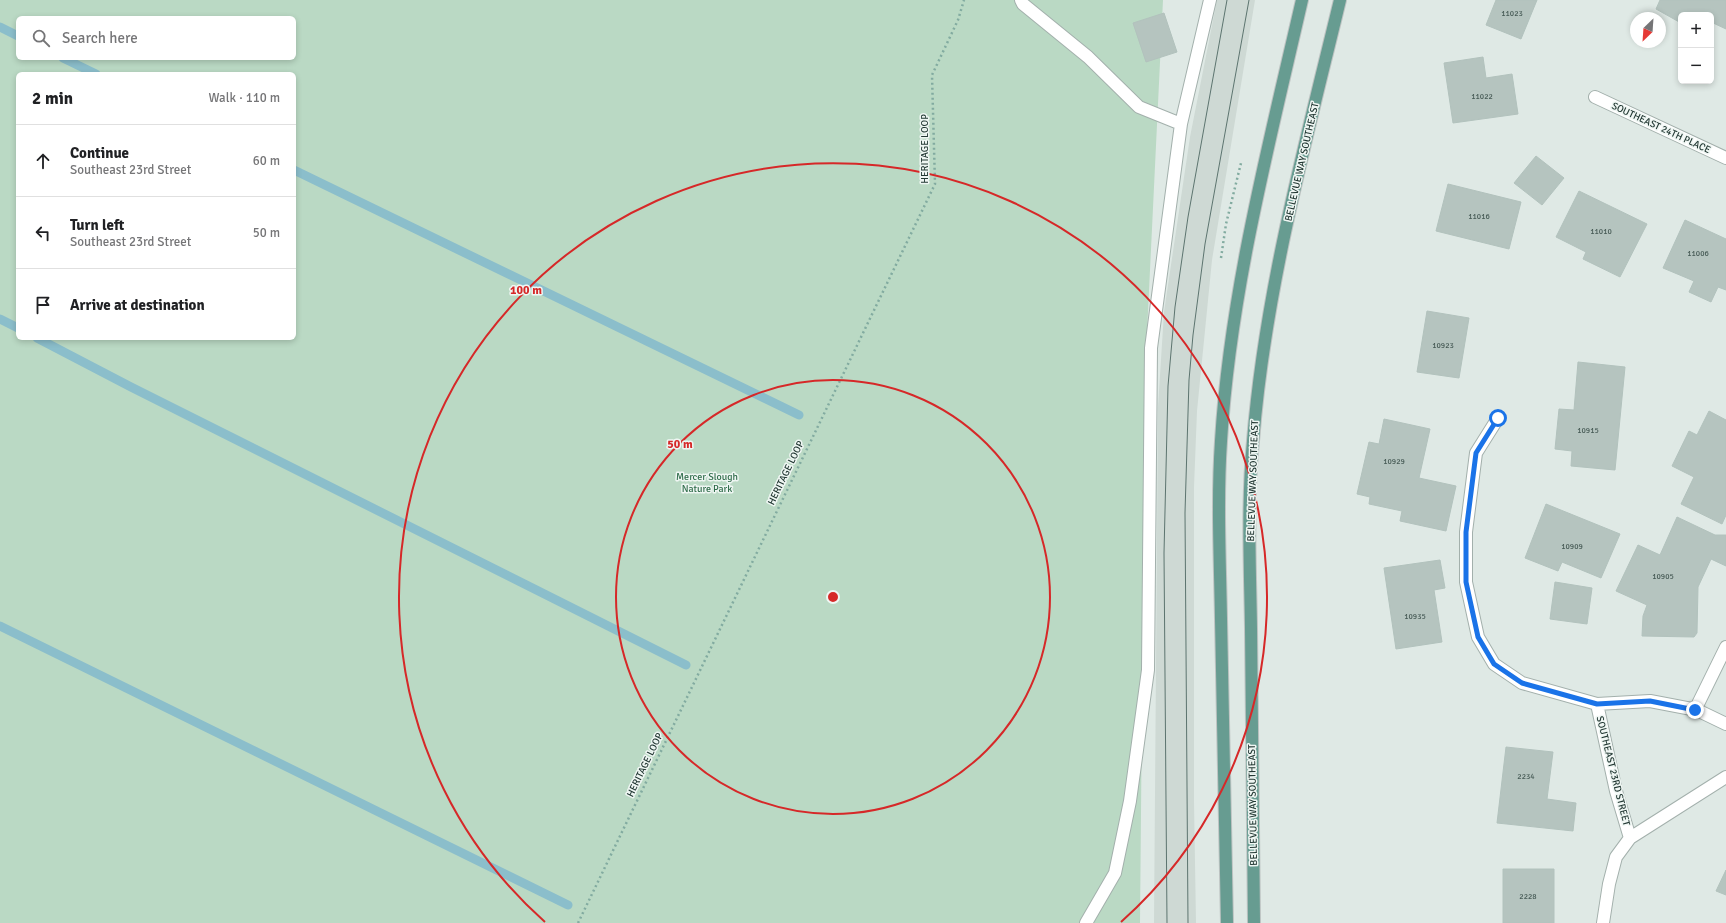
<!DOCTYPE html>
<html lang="en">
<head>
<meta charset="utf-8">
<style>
  body { margin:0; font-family:Signika,sans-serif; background:#f6f6f6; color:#202124 }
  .controls { position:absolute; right:12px; top:12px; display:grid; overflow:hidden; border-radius:6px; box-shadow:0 2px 6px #0003 }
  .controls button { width:36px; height:36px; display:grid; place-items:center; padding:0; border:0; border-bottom:1px solid #e0e0e0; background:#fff; color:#202124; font:20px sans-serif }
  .compass { position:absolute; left:1630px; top:12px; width:36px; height:36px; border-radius:50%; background:#fff; box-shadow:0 2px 6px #0003; rotate:205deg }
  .stop { position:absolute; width:12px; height:12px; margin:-9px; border:3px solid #1a73e8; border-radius:50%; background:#fff }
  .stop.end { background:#1a73e8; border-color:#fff; box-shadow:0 1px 4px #0008 }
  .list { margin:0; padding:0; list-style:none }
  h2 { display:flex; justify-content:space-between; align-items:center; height:52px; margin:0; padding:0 16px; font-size:17px }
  h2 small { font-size:13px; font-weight:400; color:#757577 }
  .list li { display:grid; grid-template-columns:26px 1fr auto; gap:12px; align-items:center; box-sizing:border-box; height:72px; padding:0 16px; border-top:1px solid #e0e0e0 }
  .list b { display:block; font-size:15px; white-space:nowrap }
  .list p { margin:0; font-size:13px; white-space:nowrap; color:#757577 }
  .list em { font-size:13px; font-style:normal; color:#757577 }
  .icon { flex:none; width:22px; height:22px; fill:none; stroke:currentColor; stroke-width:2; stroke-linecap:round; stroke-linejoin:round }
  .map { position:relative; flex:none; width:1726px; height:923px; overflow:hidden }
  .search { position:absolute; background:#fff; box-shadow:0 2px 6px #0003; left:16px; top:16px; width:280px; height:44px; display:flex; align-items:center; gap:10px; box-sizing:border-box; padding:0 14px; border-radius:6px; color:#757577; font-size:15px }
  .panel { position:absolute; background:#fff; box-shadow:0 2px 6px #0003; left:16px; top:72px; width:280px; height:268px; border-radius:6px }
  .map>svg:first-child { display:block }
  .built { fill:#ced9d4 }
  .green { fill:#bad9c4; fill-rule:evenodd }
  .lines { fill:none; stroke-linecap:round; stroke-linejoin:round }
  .stream { stroke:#8bbecb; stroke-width:9 }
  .building { fill:#b5c4bf; stroke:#b2c2bd }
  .minor-casing { stroke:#a3b0ac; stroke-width:14 }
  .major-casing { stroke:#bdc3c2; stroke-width:14 }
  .path { stroke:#82aba0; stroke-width:2.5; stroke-dasharray:2 3; stroke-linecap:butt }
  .minor { stroke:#fff; stroke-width:12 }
  .major { stroke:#679c91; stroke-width:12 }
  .tram { stroke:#5c746f; stroke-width:1 }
  .route { stroke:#1a73e8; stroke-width:5 }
  .ring { fill:none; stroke:#d62828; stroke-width:2 }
  .labels { text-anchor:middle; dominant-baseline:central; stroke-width:3; stroke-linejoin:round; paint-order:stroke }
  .number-label { font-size:8px; fill:#475b56 }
  .street-label { font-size:10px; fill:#223833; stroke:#eff6f3 }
  .park-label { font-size:10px; fill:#2f6c4a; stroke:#eff6f3 }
  .centre { fill:#d62828; stroke:#eff6f3; stroke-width:2 }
  .ring-label { font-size:12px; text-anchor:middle; font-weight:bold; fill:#d62828; stroke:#eff6f3; stroke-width:3; stroke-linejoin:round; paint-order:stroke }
</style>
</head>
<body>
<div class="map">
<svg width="1726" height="923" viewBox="0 0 1726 923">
  <rect width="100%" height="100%" fill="#dfe9e5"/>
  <!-- built -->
  <path class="built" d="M 1217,0 L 1255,0 L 1212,260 L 1197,411 L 1194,487 L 1194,802 L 1196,923 L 1154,923 L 1158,407 L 1164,312 L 1190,137 Z"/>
  <!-- green -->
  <path class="green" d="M 0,0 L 1163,0 L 1145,374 L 1140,923 L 0,923 ZM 18,18 L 294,18 L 294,58 L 18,58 ZM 18,74 L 294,74 L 294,338 L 18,338 Z"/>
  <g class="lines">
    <!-- stream -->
    <path class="stream" d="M 0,27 L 18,36
      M 63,58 L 96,74
      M 294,170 L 799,415
      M 0,319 L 18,328
      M 37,338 L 131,387 L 686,665
      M 0,626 L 568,905"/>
  </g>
  <!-- building -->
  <path class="building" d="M 1496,0 L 1537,0 L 1521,39 L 1486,25 Z
    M 1660,0 L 1726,0 L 1726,29 L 1711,22 L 1711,15 L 1681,15 L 1681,23 L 1656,9 Z
    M 1164,13 L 1177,52 L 1146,62 L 1133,23 Z
    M 1483,57 L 1486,78 L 1512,74 L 1518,114 L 1453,123 L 1444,63 Z
    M 1536,156 L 1564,178 L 1542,205 L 1514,183 Z
    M 1448,184 L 1521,202 L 1509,249 L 1436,231 Z
    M 1579,191 L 1647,224 L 1620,277 L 1583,259 L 1586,252 L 1556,237 Z
    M 1685,220 L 1726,239 L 1726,290 L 1718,287 L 1711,302 L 1689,292 L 1694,281 L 1663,268 Z
    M 1427,311 L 1469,318 L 1459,378 L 1417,372 Z
    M 1578,362 L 1625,367 L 1615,470 L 1571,466 L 1572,451 L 1555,449 L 1559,409 L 1574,410 Z
    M 1709,411 L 1726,420 L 1726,515 L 1722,524 L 1681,504 L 1694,477 L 1672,466 L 1689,431 L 1697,435 Z
    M 1384,419 L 1430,429 L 1419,478 L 1456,486 L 1446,531 L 1400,521 L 1402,511 L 1369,504 L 1370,497 L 1357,494 L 1369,442 L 1379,444 Z
    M 1546,504 L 1620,534 L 1601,578 L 1562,562 L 1558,571 L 1525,558 Z
    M 1677,517 L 1715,535 L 1726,535 L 1726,566 L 1711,559 L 1698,587 L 1697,633 L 1694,637 L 1642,636 L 1643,616 L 1647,605 L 1616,591 L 1638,545 L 1660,555 Z
    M 1440,560 L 1445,588 L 1434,590 L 1442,642 L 1396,649 L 1384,568 Z
    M 1555,582 L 1592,588 L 1587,624 L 1550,619 Z
    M 1506,747 L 1553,752 L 1547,799 L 1576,803 L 1573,831 L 1497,823 Z
    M 1503,869 L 1554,869 L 1554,923 L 1503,923 Z
    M 1726,870 L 1726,895 L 1716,891 Z"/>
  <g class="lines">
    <!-- minor casing -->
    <g class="minor-casing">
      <path id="minor" d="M 1021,0 L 1023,4 L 1088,57 L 1139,107 L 1181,124
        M 1595,97 L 1726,158
        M 1498,418 L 1476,453 L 1466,532 L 1466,582 L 1478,637 L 1494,664 L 1522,683 L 1597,704 L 1616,791 L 1630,838
        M 1597,704 L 1650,701 L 1697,710 L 1726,724
        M 1695,710 L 1726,647
        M 1086,923 L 1115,873 L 1130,801 L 1148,670 L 1151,348 L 1181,124 L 1210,0
        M 1603,923 L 1609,884 L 1616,857 L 1630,838 L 1726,777"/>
    </g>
    <!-- major casing -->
    <g class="major-casing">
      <path id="major" d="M 1227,923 C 1225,822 1223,720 1221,619 C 1220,560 1217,500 1221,441 C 1230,293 1269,144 1302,0
        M 1254,923 C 1253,825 1252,726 1251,628 C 1250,566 1247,502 1253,441 C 1265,291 1305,145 1340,0"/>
    </g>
    <!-- path -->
    <path class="path" d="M 1221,258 L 1226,224 L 1241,163
      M 578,923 L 935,184 L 932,75 L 958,20 L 964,0"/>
    <!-- minor -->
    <use href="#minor" class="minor"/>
    <!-- major -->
    <use href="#major" class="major"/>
    <!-- tram -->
    <path class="tram" d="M 1167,923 L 1164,553 L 1168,386 L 1175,307 L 1188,217 L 1227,0
      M 1188,923 L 1185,513 L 1189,380 L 1193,335 L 1205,244 L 1249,0"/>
  </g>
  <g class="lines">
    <!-- route -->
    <path class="route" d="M 1498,418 L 1476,453 L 1466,532 L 1466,582 L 1478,637 L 1494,664 L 1522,683 L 1597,704 L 1650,701 L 1695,710"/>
  </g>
  <!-- distance rings -->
  <g class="ring">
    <circle cx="833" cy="597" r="217"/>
    <path d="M545 922A434 434 0 1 1 1121 922"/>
  </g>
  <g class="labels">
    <!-- number labels -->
    <g class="number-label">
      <text x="1512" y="13">11023</text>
      <text x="1482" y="96">11022</text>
      <text x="1479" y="216">11016</text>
      <text x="1601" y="231">11010</text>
      <text x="1698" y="253">11006</text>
      <text x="1443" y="345">10923</text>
      <text x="1588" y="430">10915</text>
      <text x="1394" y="461">10929</text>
      <text x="1572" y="546">10909</text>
      <text x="1663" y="576">10905</text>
      <text x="1415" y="616">10935</text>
      <text x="1526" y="776">2234</text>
      <text x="1528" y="896">2228</text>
    </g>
    <!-- street labels -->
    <g class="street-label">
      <text transform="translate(1661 128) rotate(25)">SOUTHEAST 24TH PLACE</text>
      <text transform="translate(925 149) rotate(-90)">HERITAGE LOOP</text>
      <text transform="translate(1302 162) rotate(-77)">BELLEVUE WAY SOUTHEAST</text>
      <text transform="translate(786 473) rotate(-64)">HERITAGE LOOP</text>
      <text transform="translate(1253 481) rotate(-88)">BELLEVUE WAY SOUTHEAST</text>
      <text transform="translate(645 765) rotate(-64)">HERITAGE LOOP</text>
      <text transform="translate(1613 771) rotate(76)">SOUTHEAST 23RD STREET</text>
      <text transform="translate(1253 805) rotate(-91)">BELLEVUE WAY SOUTHEAST</text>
    </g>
    <!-- park labels -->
    <g class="park-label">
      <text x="707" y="477">Mercer Slough<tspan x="707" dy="12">Nature Park</tspan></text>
    </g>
  </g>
  <circle cx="833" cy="597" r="6" class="centre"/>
  <g class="ring-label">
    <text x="526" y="294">100 m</text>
    <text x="680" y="448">50 m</text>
  </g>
</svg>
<div class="controls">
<button>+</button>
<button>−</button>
</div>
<svg class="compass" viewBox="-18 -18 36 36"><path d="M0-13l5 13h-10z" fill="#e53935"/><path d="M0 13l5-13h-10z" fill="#757577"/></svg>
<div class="stop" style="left:1498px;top:418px"></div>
<div class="stop end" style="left:1695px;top:710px"></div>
<div class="search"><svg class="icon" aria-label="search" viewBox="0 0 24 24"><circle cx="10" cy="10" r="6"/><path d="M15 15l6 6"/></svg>Search here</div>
<section class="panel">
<h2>2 min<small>Walk · 110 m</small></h2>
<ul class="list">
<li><svg class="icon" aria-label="ahead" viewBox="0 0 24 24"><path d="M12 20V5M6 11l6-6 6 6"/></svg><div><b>Continue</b><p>Southeast 23rd Street</p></div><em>60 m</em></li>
<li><svg class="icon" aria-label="left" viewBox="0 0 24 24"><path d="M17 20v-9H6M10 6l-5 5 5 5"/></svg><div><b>Turn left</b><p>Southeast 23rd Street</p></div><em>50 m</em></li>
<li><svg class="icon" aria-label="arrive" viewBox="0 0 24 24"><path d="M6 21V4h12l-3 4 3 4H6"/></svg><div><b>Arrive at destination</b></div></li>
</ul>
</section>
</div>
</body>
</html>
